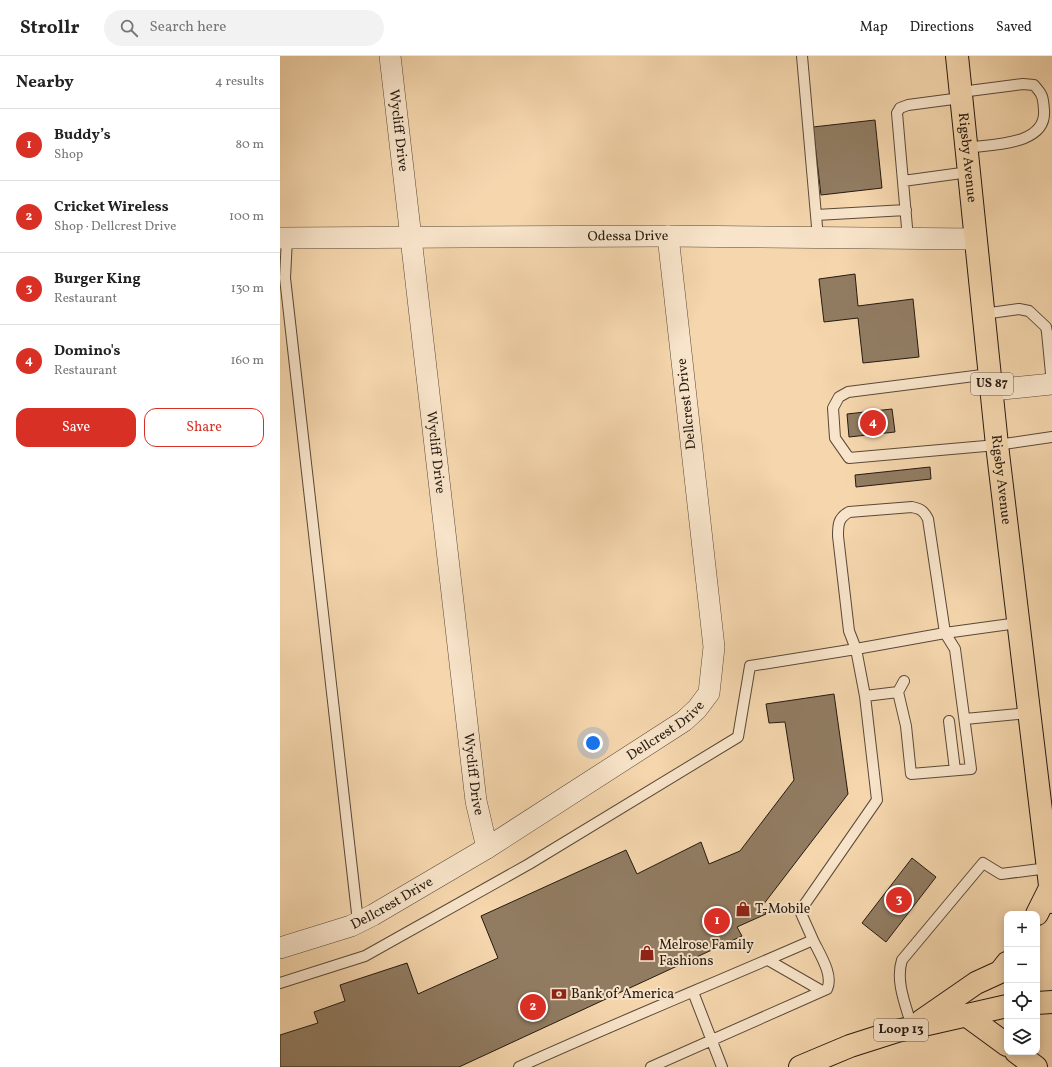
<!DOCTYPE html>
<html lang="en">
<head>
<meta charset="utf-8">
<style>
  body { margin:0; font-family:Vollkorn,serif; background:#f2f2f2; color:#222 }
  .controls { position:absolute; right:12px; bottom:12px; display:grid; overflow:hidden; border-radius:8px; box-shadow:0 2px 10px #0003 }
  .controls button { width:36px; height:36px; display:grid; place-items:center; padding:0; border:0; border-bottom:1px solid #e0e0e0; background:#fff; color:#222; font:20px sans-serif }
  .you { position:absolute; left:313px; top:687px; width:14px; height:14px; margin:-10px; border:3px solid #fff; border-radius:50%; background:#1a73e8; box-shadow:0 0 0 6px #1a73e833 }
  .badge { display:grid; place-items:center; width:26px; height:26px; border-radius:50%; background:#d93025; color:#fff; font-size:13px; font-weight:700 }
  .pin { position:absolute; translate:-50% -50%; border:2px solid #fff; box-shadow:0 1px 4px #0006 }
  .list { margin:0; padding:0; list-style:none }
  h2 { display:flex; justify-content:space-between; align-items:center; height:52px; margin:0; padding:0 16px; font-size:17px }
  h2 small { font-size:13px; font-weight:400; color:#767676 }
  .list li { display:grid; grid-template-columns:26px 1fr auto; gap:12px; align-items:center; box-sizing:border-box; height:72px; padding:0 16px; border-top:1px solid #e0e0e0 }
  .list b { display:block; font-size:15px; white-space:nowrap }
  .list p { margin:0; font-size:13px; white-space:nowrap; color:#767676 }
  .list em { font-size:13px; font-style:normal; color:#767676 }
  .actions { display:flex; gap:8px; padding:12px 16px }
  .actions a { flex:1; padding:9px 0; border:1px solid #d93025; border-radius:12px; text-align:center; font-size:14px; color:#d93025 }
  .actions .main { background:#d93025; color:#fff }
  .icon { flex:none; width:22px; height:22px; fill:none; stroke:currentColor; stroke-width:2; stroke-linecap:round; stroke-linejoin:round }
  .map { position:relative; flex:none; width:772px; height:1011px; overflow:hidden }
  header { display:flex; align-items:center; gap:24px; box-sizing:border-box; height:56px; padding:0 20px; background:#fff; border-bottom:1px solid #e0e0e0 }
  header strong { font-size:19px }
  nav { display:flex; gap:22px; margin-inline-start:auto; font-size:14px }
  .search { width:280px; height:36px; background:#f2f2f2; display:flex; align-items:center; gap:10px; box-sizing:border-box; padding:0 14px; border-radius:22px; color:#767676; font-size:15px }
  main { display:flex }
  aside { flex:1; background:#fff }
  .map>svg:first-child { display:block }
  .building { fill:#917c62; stroke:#251a10 }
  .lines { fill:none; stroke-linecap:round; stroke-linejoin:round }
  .service-casing { stroke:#594937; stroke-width:12 }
  .minor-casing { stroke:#594937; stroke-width:22 }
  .primary-casing { stroke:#251a10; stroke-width:24 }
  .service { stroke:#f8e4ca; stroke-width:10 }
  .minor { stroke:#f8e4ca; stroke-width:21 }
  .primary { stroke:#f5d6ad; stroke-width:22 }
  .labels { text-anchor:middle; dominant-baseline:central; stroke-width:4; stroke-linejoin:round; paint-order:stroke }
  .shield { fill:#f8e4ca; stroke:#645748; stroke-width:1 }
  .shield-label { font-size:13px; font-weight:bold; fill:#251a10 }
  .street-label { font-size:14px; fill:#251a10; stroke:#f8e4ca }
  .poi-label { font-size:14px; fill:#251a10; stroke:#f8e4ca; text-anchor:start }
</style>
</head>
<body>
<header>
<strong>Strollr</strong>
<div class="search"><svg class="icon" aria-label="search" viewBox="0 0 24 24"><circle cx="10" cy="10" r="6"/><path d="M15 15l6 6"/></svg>Search here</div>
<nav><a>Map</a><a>Directions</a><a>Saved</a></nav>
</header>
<main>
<aside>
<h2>Nearby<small>4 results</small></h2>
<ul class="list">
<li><span class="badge">1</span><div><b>Buddy’s</b><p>Shop</p></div><em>80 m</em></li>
<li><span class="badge">2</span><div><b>Cricket Wireless</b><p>Shop · Dellcrest Drive</p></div><em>100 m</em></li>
<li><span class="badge">3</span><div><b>Burger King</b><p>Restaurant</p></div><em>130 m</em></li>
<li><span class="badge">4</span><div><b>Domino's</b><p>Restaurant</p></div><em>160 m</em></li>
</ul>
<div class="actions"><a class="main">Save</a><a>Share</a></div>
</aside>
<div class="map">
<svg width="772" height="1011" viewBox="0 0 772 1011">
  <rect width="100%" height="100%" fill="#f5d6ad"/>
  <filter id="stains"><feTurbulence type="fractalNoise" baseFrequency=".005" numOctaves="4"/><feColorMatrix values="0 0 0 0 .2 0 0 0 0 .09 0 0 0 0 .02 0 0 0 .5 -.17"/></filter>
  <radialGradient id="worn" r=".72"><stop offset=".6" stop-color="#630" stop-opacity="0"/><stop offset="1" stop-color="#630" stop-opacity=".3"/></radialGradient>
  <!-- building -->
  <path class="building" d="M 595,64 L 602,132 L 541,139 L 533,71 Z
    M 575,218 L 578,250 L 633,243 L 639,301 L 583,307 L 578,262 L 544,266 L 539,223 Z
    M 612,353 L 615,376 L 569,381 L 567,358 Z
    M 650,411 L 651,423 L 576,431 L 575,419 Z
    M 554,638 L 568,738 L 483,849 L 486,858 L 457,871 L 462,880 L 179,1011 L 0,1011 L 0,979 L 38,967 L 34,956 L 65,945 L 60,929 L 127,907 L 138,938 L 218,902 L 201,860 L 346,794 L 357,818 L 421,786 L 429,808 L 460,795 L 514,724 L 505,666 L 489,667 L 486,648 Z
    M 632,802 L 656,821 L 606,886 L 582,867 Z"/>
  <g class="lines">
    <!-- service casing -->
    <g class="service-casing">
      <path id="service" d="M 522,0 L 538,182
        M 681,36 L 743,28 L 754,29 C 763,39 763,41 764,54 C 767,90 711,88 686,92
        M 623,125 L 689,116
        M 536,159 L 626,154
        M 7,182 L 5,222 L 78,866
        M 628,183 L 617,57 L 620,52 L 628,49 L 681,42
        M 703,258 L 739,253 L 749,255 L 766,271 L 767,276 L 772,328
        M 710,318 L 568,336 L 559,341 L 553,352 L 555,382 L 569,402 L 717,389 L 772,381
        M 618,636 L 624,625
        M 585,640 L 618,636 L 626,670 L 631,718 L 691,713 L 675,593 L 665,577 L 648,463 C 644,455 641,453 632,451 L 569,456 C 558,462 558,469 558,480 L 569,575 L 576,593 L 665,577 L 738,567
        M 685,663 L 748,657
        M 669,665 L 675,714
        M 488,904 L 542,935
        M 0,927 L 85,900 L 249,808 L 458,681 L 470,610 L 576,593 L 585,640 L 597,744 L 520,855 L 533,884
        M 413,936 L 442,1011
        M 632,971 C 626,950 615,925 622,904 L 703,807 L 721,818 L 768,812
        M 239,1011 C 336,967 435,927 533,884 C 539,897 554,919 547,933 L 371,1011"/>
    </g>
    <!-- minor casing -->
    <g class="minor-casing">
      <g id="minor">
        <path id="s1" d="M 110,0 L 196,745 L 207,792"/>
        <path id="s2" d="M 0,182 L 388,180 L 695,183"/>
        <path d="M 712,334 L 772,328"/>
        <path id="s3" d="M 0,892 L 71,870 L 93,859 L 207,792 L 404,665 L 417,653 L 429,637 L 434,591 L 388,180"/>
      </g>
    </g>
    <!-- primary casing -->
    <g class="primary-casing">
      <g id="primary">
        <path id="s4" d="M 677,0 L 717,389 L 772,846"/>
        <path d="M 757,858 L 770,832"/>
        <path d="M 757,947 L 772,946"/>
        <path d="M 686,959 L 727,989"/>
        <path d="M 641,965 L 696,927 L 720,916 L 727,907"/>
        <path d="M 736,996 L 756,1011"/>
        <path d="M 520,1011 L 570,990 L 617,975 L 727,950"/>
      </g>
    </g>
    <!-- service -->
    <use href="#service" class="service"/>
    <!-- minor -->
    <use href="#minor" class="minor"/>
    <!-- primary -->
    <use href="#primary" class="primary"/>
  </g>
  <!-- icons -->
  <defs>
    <g id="shop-bare" transform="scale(1.2)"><path d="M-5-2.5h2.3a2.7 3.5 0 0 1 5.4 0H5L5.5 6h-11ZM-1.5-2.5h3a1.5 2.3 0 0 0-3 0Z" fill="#8f2418" stroke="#f8e4ca" stroke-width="2.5" paint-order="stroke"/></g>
    <g id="bank-bare" transform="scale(1.2)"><path d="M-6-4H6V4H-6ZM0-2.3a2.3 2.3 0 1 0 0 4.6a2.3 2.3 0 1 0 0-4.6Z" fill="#8f2418" stroke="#f8e4ca" stroke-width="2.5" paint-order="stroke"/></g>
  </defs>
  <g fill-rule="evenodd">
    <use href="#shop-bare" x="463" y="853"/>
    <use href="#shop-bare" x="367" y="897"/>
    <use href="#bank-bare" x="279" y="938"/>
  </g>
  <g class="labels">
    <!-- shield labels -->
    <g class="shield">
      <rect x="691" y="317" width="42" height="22" rx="3"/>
      <rect x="594" y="963" width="54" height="22" rx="3"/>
    </g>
    <g class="shield-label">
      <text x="712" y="328">US 87</text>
      <text x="621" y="974">Loop 13</text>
    </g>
    <!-- street labels -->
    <g class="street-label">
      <text stroke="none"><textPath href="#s1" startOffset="75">Wycliff Drive</textPath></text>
      <text stroke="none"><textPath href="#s4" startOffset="102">Rigsby Avenue</textPath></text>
      <text stroke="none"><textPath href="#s2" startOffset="348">Odessa Drive</textPath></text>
      <text transform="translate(407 348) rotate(-96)">Dellcrest Drive</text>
      <text stroke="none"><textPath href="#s1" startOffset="399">Wycliff Drive</textPath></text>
      <text stroke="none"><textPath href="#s4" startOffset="426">Rigsby Avenue</textPath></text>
      <text stroke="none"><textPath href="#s3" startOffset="445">Dellcrest Drive</textPath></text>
      <text stroke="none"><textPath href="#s1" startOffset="723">Wycliff Drive</textPath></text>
      <text stroke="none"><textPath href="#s3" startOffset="121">Dellcrest Drive</textPath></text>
    </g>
    <!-- poi labels -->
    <g class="poi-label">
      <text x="475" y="853">T-Mobile</text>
      <text x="379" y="889">Melrose Family<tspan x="379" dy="16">Fashions</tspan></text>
      <text x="291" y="938">Bank of America</text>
    </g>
  </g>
  <rect width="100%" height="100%" filter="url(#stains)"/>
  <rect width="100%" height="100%" fill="url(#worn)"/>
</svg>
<div class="controls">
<button>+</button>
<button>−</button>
<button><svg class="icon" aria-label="locate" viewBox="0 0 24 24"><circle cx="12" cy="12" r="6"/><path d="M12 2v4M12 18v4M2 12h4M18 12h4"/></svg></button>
<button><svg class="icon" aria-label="layers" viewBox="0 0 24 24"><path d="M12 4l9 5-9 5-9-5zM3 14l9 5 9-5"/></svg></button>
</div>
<div class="you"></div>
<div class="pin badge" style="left:437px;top:865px">1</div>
<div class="pin badge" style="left:253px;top:951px">2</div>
<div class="pin badge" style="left:619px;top:844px">3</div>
<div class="pin badge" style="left:593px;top:367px">4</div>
</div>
</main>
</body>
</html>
